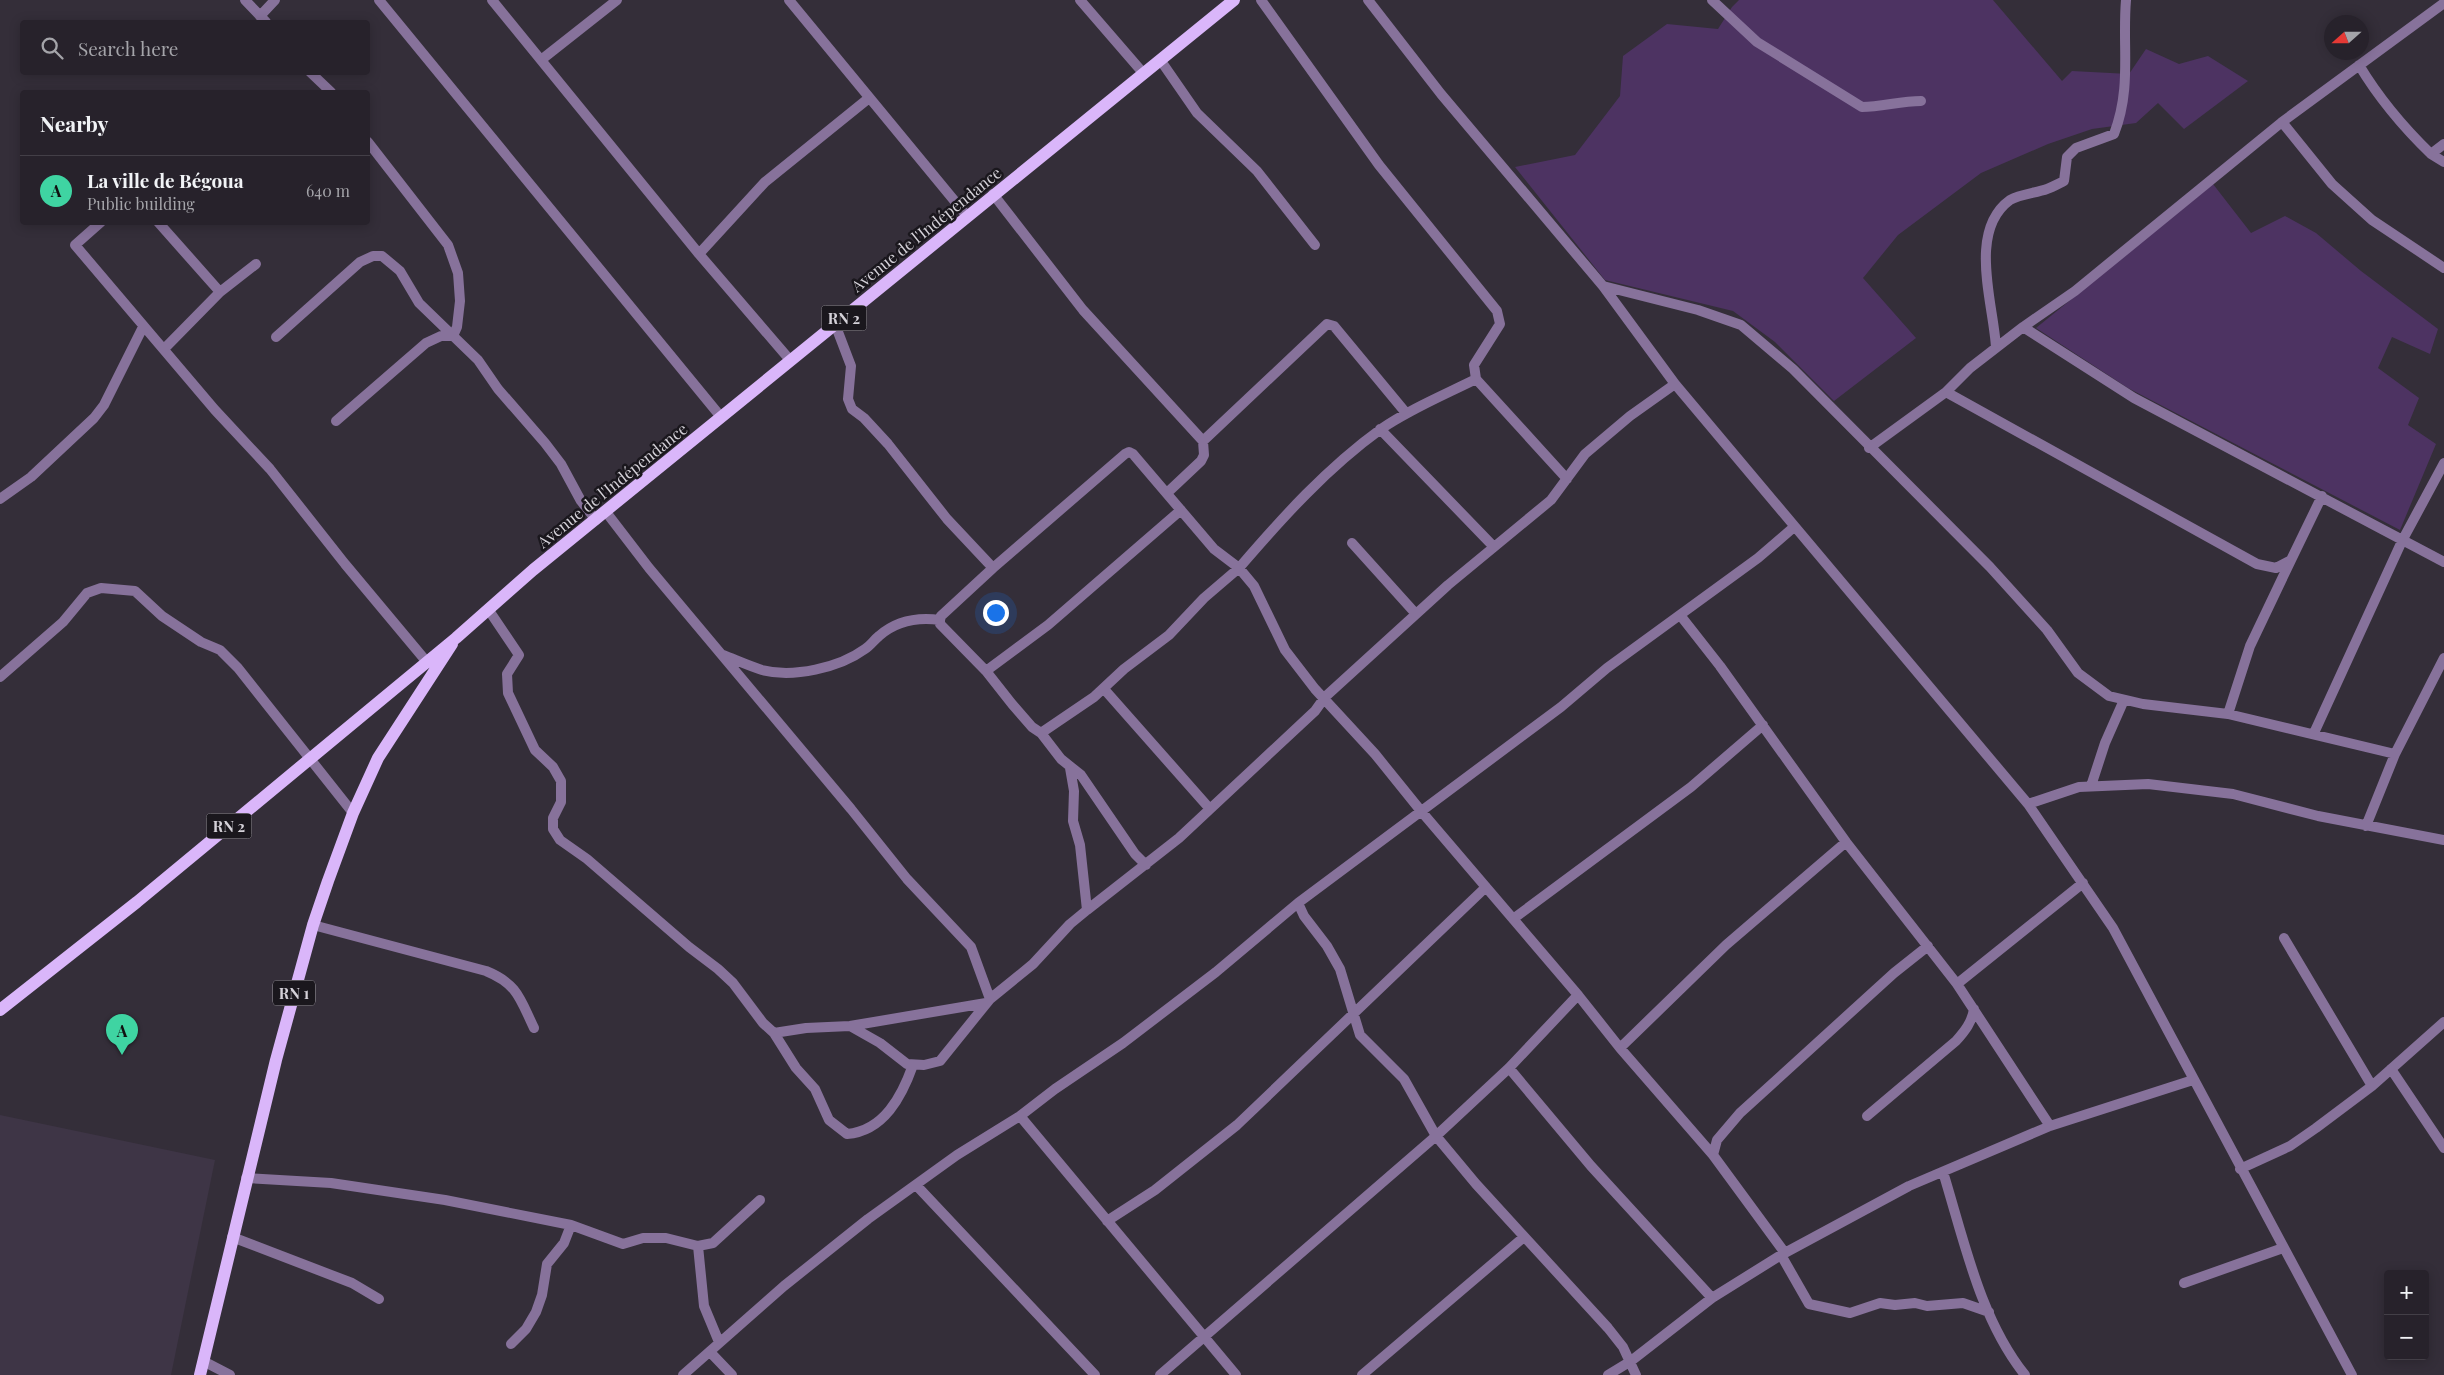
<!DOCTYPE html>
<html lang="en">
<head>
<meta charset="utf-8">
<style>
  body { margin:0; font-family:"Playfair Display",serif; background:#2f2a33; color:#f1f3f6 }
  .controls { position:absolute; right:15px; bottom:15px; display:grid; overflow:hidden; border-radius:5px; box-shadow:0 2px 12px #0003 }
  .controls button { width:45px; height:45px; display:grid; place-items:center; padding:0; border:0; border-bottom:1px solid #433f47; background:#27222b; color:#f1f3f6; font:25px sans-serif }
  .compass { position:absolute; left:2324px; top:15px; width:45px; height:45px; border-radius:50%; background:#27222b; box-shadow:0 2px 12px #0003; rotate:249deg }
  .you { position:absolute; left:995px; top:612px; width:18px; height:18px; margin:-12px; border:4px solid #fff; border-radius:50%; background:#1a73e8; box-shadow:0 0 0 8px #1a73e833 }
  .badge { display:grid; place-items:center; width:32px; height:32px; border-radius:50%; background:#3fd4a2; color:#111; font-size:16px; font-weight:700 }
  .pin { position:absolute; translate:-50% -41px; filter:drop-shadow(0 1px 2px #0008) }
  .pin::after { content:''; position:absolute; top:26px; width:18px; height:15px; background:inherit; clip-path:polygon(0 0,100% 0,50% 100%) }
  .list { margin:0; padding:0; list-style:none }
  h2 { display:flex; justify-content:space-between; align-items:center; height:65px; margin:0; padding:0 20px; font-size:21px }
  h2 small { font-size:16px; font-weight:400; color:#a4a4a9 }
  .list li { display:grid; grid-template-columns:32px 1fr auto; gap:15px; align-items:center; box-sizing:border-box; height:70px; padding:0 20px; border-top:1px solid #433f47 }
  .list b { display:block; font-size:19px; white-space:nowrap }
  .list p { margin:0; font-size:16px; white-space:nowrap; color:#a4a4a9 }
  .list em { font-size:16px; font-style:normal; color:#a4a4a9 }
  .icon { flex:none; width:28px; height:28px; fill:none; stroke:currentColor; stroke-width:2; stroke-linecap:round; stroke-linejoin:round }
  .map { position:relative; flex:none; width:2444px; height:1375px; overflow:hidden }
  .search { position:absolute; background:#27222b; box-shadow:0 2px 12px #0003; left:20px; top:20px; width:350px; height:55px; display:flex; align-items:center; gap:12px; box-sizing:border-box; padding:0 18px; border-radius:5px; color:#a4a4a9; font-size:19px }
  .panel { position:absolute; background:#27222b; box-shadow:0 2px 12px #0003; left:20px; top:90px; width:350px; height:135px; border-radius:5px }
  .map>svg:first-child { display:block }
  .built { fill:#3e3546 }
  .green { fill:#4d3362 }
  .lines { fill:none; stroke-linecap:round; stroke-linejoin:round }
  .minor { stroke:#87729b; stroke-width:10 }
  .tertiary { stroke:#87729b; stroke-width:10 }
  .primary { stroke:#dab6fa; stroke-width:12 }
  .labels { text-anchor:middle; dominant-baseline:central; stroke-width:5; stroke-linejoin:round; paint-order:stroke }
  .shield { fill:#1a171d; stroke:#9c99a0; stroke-width:1 }
  .shield-label { font-size:15px; font-weight:bold; fill:#d4d1d8 }
  .street-label { font-size:16px; fill:#d4d1d8; stroke:#1a171d }
</style>
</head>
<body>
<div class="map">
<svg width="2444" height="1375" viewBox="0 0 2444 1375">
  <rect width="100%" height="100%" fill="#342e39"/>
  <!-- built -->
  <path class="built" d="M 0,1115 L 215,1160 L 171,1375 L 0,1375 Z"/>
  <!-- green -->
  <path class="green" d="M 1739,0 L 1993,0 L 2062,81 L 2072,71 L 2129,74 L 2146,49 L 2179,64 L 2208,56 L 2248,81 L 2184,129 L 2158,103 L 2136,123 L 2092,129 L 2048,144 L 1981,173 L 1898,235 L 1863,278 L 1916,338 L 1834,401 L 1775,342 L 1733,311 L 1605,280 L 1515,167 L 1575,155 L 1620,96 L 1623,56 L 1667,24 L 1718,29 L 1732,7 Z
    M 2213,184 L 2251,233 L 2285,216 L 2316,233 L 2361,271 L 2438,329 L 2430,354 L 2392,337 L 2378,368 L 2419,398 L 2408,425 L 2436,444 L 2400,530 L 2128,388 L 2036,328 Z"/>
  <g class="lines">
    <!-- minor -->
    <path class="minor" d="M 245,0 L 266,22
      M 379,0 L 721,417
      M 492,0 L 699,254 L 790,360
      M 789,0 L 967,216
      M 1261,0 L 1379,165 L 1497,311 L 1500,324 L 1474,365 L 1476,379 L 1567,479
      M 1368,0 L 1441,94 L 1603,286 L 1675,384 L 2028,804 L 2113,928 L 2352,1375
      M 1712,0 L 1757,42 L 1862,107 C 1882,107 1900,101 1921,101
      M 260,16 L 275,0
      M 541,60 L 617,0
      M 1161,61 L 1197,113 L 1257,171 L 1315,245
      M 2359,65 C 2380,100 2402,126 2431,154
      M 310,72 L 331,92
      M 2282,122 L 2332,184 L 2372,220 L 2444,268
      M 2444,144 L 2431,154 L 2444,162
      M 993,194 L 1083,310 L 1203,441 L 1204,455 L 1201,461 L 1167,493
      M 101,222 L 75,245 L 215,410 L 270,469 L 345,564 L 426,661
      M 158,222 L 220,292
      M 699,254 L 765,182 L 869,98
      M 1603,286 L 1698,310 L 1741,325 L 1793,369 L 1990,567 L 2047,630 L 2078,673 L 2109,696 L 2143,704 L 2228,714 L 2395,754
      M 835,324 L 851,366 L 848,399 L 852,409 L 864,418 L 888,444 L 947,519 L 993,568
      M 2023,327 L 2134,398 L 2444,562
      M 276,337 L 360,262 L 373,256 L 382,256 L 400,271 L 419,303 L 478,360 L 498,389 L 545,443 L 561,464 L 581,501 L 596,520
      M 1996,348 C 1994,305 1967,231 2010,200 C 2020,194 2036,193 2047,189 C 2053,187 2058,184 2064,181 L 2067,157 L 2076,148 L 2114,134 C 2132,88 2122,46 2126,0
      M 164,349 L 220,292 L 256,264
      M 1946,392 L 2257,564 L 2276,568 L 2291,560 L 2322,496
      M 336,421 L 426,343 L 441,336 L 453,336 L 457,327 L 460,301 L 458,273 L 448,245 L 368,142
      M 1380,429 L 1494,547
      M 1203,441 L 1327,324 L 1334,326 L 1406,413
      M 1869,448 L 1946,392 L 1970,368 L 2023,327 L 2075,291 L 2282,122 L 2444,3
      M 0,499 L 31,477 L 94,418 L 104,405 L 143,327
      M 606,512 L 649,568 L 851,809 L 907,879 L 971,947 L 990,999
      M 1352,543 L 1416,614
      M 488,609 L 519,655 L 507,674 L 508,693 L 535,750 L 553,767 L 561,781 L 561,802 L 553,818 L 553,829 L 560,840 L 587,859 L 689,947 L 718,969 L 733,983 L 763,1023 L 774,1033 L 806,1028 L 850,1026 L 986,1003
      M 1680,615 L 1720,666 L 1846,842 L 1957,984 L 2050,1126
      M 940,620 L 941,616 L 993,568 L 1125,454 L 1129,452 L 1133,454 L 1214,549 L 1239,568 C 1282,518 1327,468 1381,429 C 1410,409 1444,395 1476,379
      M 940,620 L 940,624 L 986,671 L 1012,704 L 1032,727 L 1041,733 L 1061,759 L 1081,775 L 1135,854 L 1146,865
      M 723,655 C 736,660 749,666 762,670 C 793,678 839,668 865,649 C 870,646 874,640 879,636 C 896,621 918,617 940,620
      M 986,671 L 1048,625 L 1181,510
      M 0,677 L 63,622 L 87,593 L 101,588 L 135,591 L 162,616 L 201,642 L 220,650 L 238,668 L 353,813
      M 1104,689 L 1210,809
      M 2228,714 L 2250,646 L 2291,560
      M 1041,733 L 1094,697 L 1124,669 L 1169,635 L 1204,598 L 1239,568 L 1254,586 L 1285,650 L 1315,689 L 1375,754 L 1421,811 L 1578,995 L 1620,1048 L 1713,1155 L 1785,1253
      M 2314,733 L 2402,541 L 2444,463
      M 2091,786 L 2105,743 L 2124,700
      M 2028,804 L 2079,787 L 2148,784 L 2233,794 L 2318,816 L 2444,840
      M 2366,826 L 2395,754 L 2444,658
      M 1298,903 L 1304,916 L 1327,946 L 1340,969 L 1360,1035 L 1404,1079 L 1436,1136 L 1476,1184 L 1608,1328 L 1623,1347 L 1636,1375
      M 1087,910 L 1179,838 L 1315,711 L 1325,697 L 1448,585 L 1551,500 L 1585,454 L 1630,416 L 1675,384
      M 1513,919 L 1691,787 L 1763,725
      M 313,925 L 486,971 C 518,984 520,999 534,1028
      M 2284,938 L 2372,1086
      M 1957,984 L 2083,883
      M 850,1026 L 880,1043 L 907,1064 L 924,1065 L 940,1061 L 990,999 L 1033,964 L 1070,924 L 1087,910 L 1080,845 L 1073,821 L 1074,791 L 1070,768
      M 774,1033 L 796,1068 L 815,1089 L 829,1120 L 847,1134 C 884,1131 902,1096 913,1065
      M 1620,1048 L 1726,945 L 1846,842
      M 1509,1068 L 1591,1166 L 1712,1298
      M 2391,1069 L 2444,1148
      M 1020,1116 L 1236,1375
      M 1867,1116 L 1956,1041 C 1965,1031 1972,1022 1974,1009
      M 1713,1155 L 1717,1140 L 1740,1113 L 1894,973 L 1928,946
      M 2240,1169 L 2290,1146 L 2316,1128 L 2372,1086 L 2444,1022
      M 1943,1172 C 1964,1240 1980,1319 2025,1375
      M 246,1178 L 331,1183 L 445,1200 L 571,1225 L 623,1244 L 643,1238 L 666,1238 L 698,1246 L 713,1243 L 760,1200
      M 916,1185 L 1095,1375
      M 1107,1221 L 1155,1190 L 1237,1125 L 1486,887
      M 232,1237 L 352,1283 L 379,1299
      M 698,1246 L 704,1306 L 719,1342
      M 1781,1255 L 1809,1304 L 1850,1313 L 1880,1303 L 1895,1305 L 1915,1303 L 1927,1306 L 1963,1303 L 1989,1312
      M 2184,1283 L 2283,1248
      M 511,1344 L 526,1329 L 536,1312 L 542,1295 L 547,1264 L 564,1243 L 571,1225
      M 710,1352 L 732,1375
      M 203,1361 L 230,1375
      M 683,1375 L 784,1286 L 868,1219 L 957,1155 L 1020,1116 L 1055,1089 L 1123,1043 L 1216,972 L 1298,903 L 1561,707 L 1607,668 L 1758,558 L 1794,527
      M 1160,1375 L 1436,1136 L 1509,1068 L 1578,995
      M 1362,1375 L 1524,1237
      M 1608,1375 L 1631,1361 L 1712,1298 L 1781,1255 L 1909,1186 L 2050,1126 L 2193,1080"/>
    <!-- tertiary -->
    <path class="tertiary" d="M 1080,0 L 1144,74"/>
    <!-- primary -->
    <path class="primary" d="M 0,1010 L 137,902 L 456,638 L 533,570 L 1234,0
      M 200,1375 L 276,1060 L 313,925 L 328,881 L 353,813 L 378,758 L 452,644"/>
  </g>
  <g class="labels">
    <!-- shield labels -->
    <g class="shield">
      <rect x="821.5" y="305.5" width="45" height="25" rx="4"/>
      <rect x="206.5" y="813.5" width="45" height="25" rx="4"/>
      <rect x="273" y="980.5" width="42" height="25" rx="4"/>
    </g>
    <g class="shield-label">
      <text x="844" y="318">RN 2</text>
      <text x="229" y="826">RN 2</text>
      <text x="294" y="993">RN 1</text>
    </g>
    <!-- street labels -->
    <g class="street-label">
      <text transform="translate(926 229) rotate(-39)">Avenue de l'Indépendance</text>
      <text transform="translate(612 485) rotate(-39)">Avenue de l'Indépendance</text>
    </g>
  </g>
</svg>
<div class="controls">
<button>+</button>
<button>−</button>
</div>
<svg class="compass" viewBox="-18 -18 36 36"><path d="M0-13l5 13h-10z" fill="#e53935"/><path d="M0 13l5-13h-10z" fill="#a4a4a9"/></svg>
<div class="you"></div>
<div class="pin badge" style="left:122px;top:1055px">A</div>
<div class="search"><svg class="icon" aria-label="search" viewBox="0 0 24 24"><circle cx="10" cy="10" r="6"/><path d="M15 15l6 6"/></svg>Search here</div>
<section class="panel">
<h2>Nearby<small></small></h2>
<ul class="list">
<li><span class="badge">A</span><div><b>La ville de Bégoua</b><p>Public building</p></div><em>640 m</em></li>
</ul>
</section>
</div>
</body>
</html>
